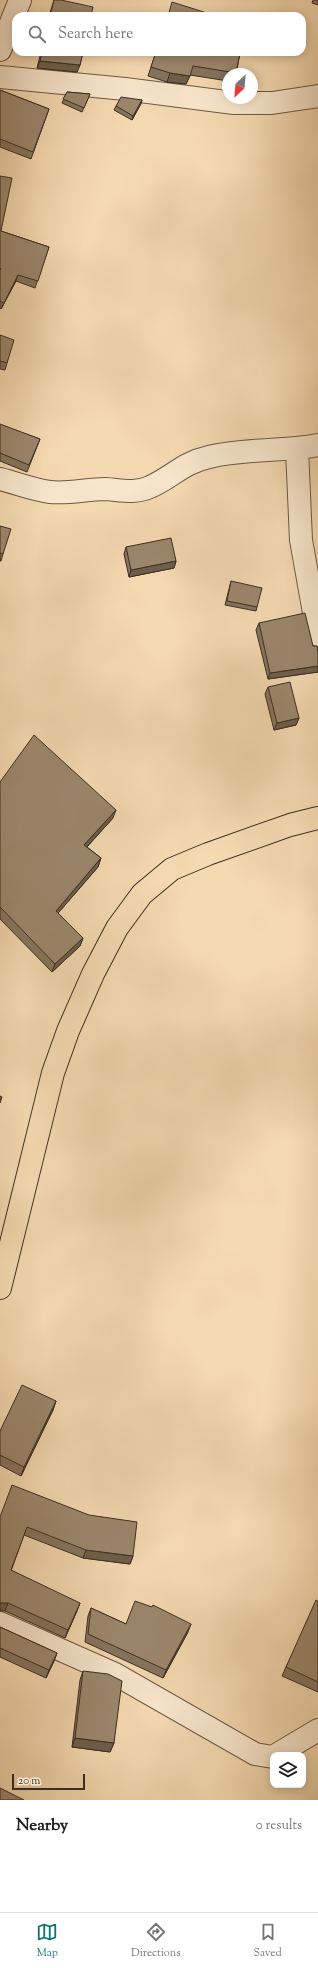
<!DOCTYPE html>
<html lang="en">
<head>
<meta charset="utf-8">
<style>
  body { margin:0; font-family:"Sorts Mill Goudy",serif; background:#f6f6f6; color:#202124 }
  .controls { position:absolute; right:12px; bottom:12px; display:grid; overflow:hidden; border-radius:8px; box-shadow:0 2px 10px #0003 }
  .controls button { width:36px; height:36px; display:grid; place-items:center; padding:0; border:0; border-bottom:1px solid #e0e0e0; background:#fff; color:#202124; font:20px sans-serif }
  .compass { position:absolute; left:222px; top:68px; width:36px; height:36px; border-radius:50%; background:#fff; box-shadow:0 2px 10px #0003; rotate:206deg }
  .scale { position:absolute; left:12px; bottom:10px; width:73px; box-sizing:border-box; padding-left:4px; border:2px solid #3b2f23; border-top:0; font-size:11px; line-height:14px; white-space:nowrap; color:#3b2f23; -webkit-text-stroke:3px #f8e6cc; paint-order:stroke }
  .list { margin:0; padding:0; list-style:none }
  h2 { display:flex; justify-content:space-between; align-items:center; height:52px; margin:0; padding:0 16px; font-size:17px }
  h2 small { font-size:13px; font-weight:400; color:#757577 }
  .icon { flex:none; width:22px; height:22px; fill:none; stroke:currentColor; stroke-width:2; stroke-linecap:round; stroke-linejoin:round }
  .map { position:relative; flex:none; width:318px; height:1800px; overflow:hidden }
  .search { position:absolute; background:#fff; box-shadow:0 2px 10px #0003; left:12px; right:12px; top:12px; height:44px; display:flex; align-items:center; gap:10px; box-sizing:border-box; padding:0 14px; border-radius:12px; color:#757577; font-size:15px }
  .sheet { height:112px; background:#fff }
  nav { display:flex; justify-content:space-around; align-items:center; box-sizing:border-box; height:56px; border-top:1px solid #e0e0e0; background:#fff; font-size:11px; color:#757577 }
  nav a { display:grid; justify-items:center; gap:2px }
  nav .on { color:#0f766e }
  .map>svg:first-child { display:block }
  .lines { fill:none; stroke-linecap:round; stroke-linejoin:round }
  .street-casing { stroke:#6a5a46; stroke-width:24 }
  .highway-casing { stroke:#3b2f23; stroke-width:24 }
  .street { stroke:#f8e6cc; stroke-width:22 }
  .highway { stroke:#f5d9b1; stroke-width:22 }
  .wall { fill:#86745e; stroke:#3b2f23 }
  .shaded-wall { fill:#6d5e4c; stroke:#3b2f23 }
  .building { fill:#9c876d; stroke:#3b2f23 }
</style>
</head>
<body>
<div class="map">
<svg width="318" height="1800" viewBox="0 0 318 1800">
  <rect width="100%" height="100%" fill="#f5d9b1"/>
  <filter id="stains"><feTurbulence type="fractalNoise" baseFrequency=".005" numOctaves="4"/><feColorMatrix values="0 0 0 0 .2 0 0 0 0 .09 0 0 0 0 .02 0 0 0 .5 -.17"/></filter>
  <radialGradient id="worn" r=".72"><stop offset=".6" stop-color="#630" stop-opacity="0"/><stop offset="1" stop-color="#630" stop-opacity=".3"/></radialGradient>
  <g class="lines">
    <!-- street casing -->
    <g class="street-casing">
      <path id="street" d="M 0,50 L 20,0
        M 0,77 L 125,89 L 234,103 L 272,103 L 318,96
        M 297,449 L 301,540 L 318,635
        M 0,479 C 16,483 34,490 50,492 C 69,494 87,489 105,489 C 121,490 135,494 150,487 C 173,477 182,463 209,457 C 245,448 282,452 318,445
        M 0,1623 L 115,1674 L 255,1754 L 273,1757
        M 276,1755 L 318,1730"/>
    </g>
    <!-- highway casing -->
    <g class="highway-casing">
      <path id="highway" d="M 0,1288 L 53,1073 L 68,1031 L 93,974 L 117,928 L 142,894 L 172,869 L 208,854 L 290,825 L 318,818"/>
    </g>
    <!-- street -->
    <use href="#street" class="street"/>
    <!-- highway -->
    <use href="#highway" class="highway"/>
  </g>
  <!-- wall -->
  <path class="wall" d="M 54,0 L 91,16 L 49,16 Z
    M 313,0 L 318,0 L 318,5 L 312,3 Z
    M 41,52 L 83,52 L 80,65 L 77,72 L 37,68 Z
    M 156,52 L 233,52 L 240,53 L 236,74 L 228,74 L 228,81 L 190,75 L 186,84 L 167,82 L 148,76 Z
    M 0,90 L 49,109 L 31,159 L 0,147 Z
    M 67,92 L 90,94 L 82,112 L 62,103 Z
    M 142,100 L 132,120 L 114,110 L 116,106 Z
    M 0,176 L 1,231 L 49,247 L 35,288 L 16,281 L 1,309 L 0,308 Z
    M 0,335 L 7,363 L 5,370 L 0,369 Z
    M 0,425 L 40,439 L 27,472 L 0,461 Z
    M 0,526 L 3,554 L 1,561 L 0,561 Z
    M 126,547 L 176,561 L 174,568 L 129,577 L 124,554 Z
    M 231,581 L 257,607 L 256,611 L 225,605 Z
    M 259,623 L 313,646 L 318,672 L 268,679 L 256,630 Z
    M 268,687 L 299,718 L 296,725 L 274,730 L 265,694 Z
    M 0,782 L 113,818 L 87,847 L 101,858 L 98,867 L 58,913 L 83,938 L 80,946 L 52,972 L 0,919 Z
    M 56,1401 L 53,1410 L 21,1476 L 0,1465 L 0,1431 Z
    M 0,1517 L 133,1556 L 130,1564 L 83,1558 L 24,1535 L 11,1571 L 77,1611 L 65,1638 L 5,1611 Z
    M 318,1601 L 318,1692 L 282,1676 L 286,1667 Z
    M 91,1608 L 126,1624 L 188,1632 L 163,1678 L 85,1642 L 88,1616 Z
    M 0,1627 L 57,1653 L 54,1661 L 46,1678 L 0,1657 Z
    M 83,1671 L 114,1743 L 110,1752 L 72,1747 L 80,1680 Z"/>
  <!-- shaded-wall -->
  <path class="shaded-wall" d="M 40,61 L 80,65 L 77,72 L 37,68 Z
    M 170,73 L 190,76 L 186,84 L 167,82 Z
    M 142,100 L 141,104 L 132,120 L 133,116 Z
    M 18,275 L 16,281 L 1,309 Z
    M 176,561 L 174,568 L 129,577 L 131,570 Z
    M 318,666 L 318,672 L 268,679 L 270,673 Z
    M 299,718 L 296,725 L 274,730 L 277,723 Z
    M 116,810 L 113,818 L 81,853 L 84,845 Z
    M 101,858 L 98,867 L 53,919 L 56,911 Z
    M 83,938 L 80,946 L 52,972 L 55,964 Z
    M 56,1401 L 53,1410 L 21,1476 L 24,1467 Z
    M 86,1550 L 133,1556 L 130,1564 L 83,1558 Z
    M 0,1603 L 8,1603 L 5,1611 L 0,1611 Z
    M 80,1603 L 77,1611 L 65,1638 L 68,1630 Z
    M 191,1624 L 188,1632 L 163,1678 L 166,1670 Z
    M 57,1653 L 54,1661 L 46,1678 L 49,1670 Z
    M 75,1738 L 114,1743 L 110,1752 L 72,1747 Z"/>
  <!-- building -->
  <path class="building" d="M 54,0 L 61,0 L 93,7 L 91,16 L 50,16 Z
    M 172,2 L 210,14 L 209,16 L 168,16 Z
    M 42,52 L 83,52 L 80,65 L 40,61 Z
    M 156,52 L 233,52 L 240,53 L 236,73 L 193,66 L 190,76 L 170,73 L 151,67 Z
    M 0,90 L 49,109 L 33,152 L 0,139 Z
    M 67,92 L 90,94 L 84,108 L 63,99 Z
    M 121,97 L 142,100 L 133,116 L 116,106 Z
    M 0,176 L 12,178 L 1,231 L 49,247 L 38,281 L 18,275 L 4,303 L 0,301 L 0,270 L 1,269 L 0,268 Z
    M 0,335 L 14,340 L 7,363 L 0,361 Z
    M 0,424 L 40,439 L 29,465 L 0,453 Z
    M 0,526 L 11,529 L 3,554 L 0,553 Z
    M 171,538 L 176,561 L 131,570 L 126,547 Z
    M 231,581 L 262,588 L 257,607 L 227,601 Z
    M 305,613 L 313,646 L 317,646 L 318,653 L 318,666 L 270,673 L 259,623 Z
    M 290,682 L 299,718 L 277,723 L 268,687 Z
    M 34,735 L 116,810 L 84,845 L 101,858 L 56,911 L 83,938 L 55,964 L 0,907 L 0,782 Z
    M 0,1096 L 2,1097 L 0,1103 Z
    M 22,1385 L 56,1401 L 24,1467 L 0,1455 L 0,1431 Z
    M 12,1485 L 89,1515 L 137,1522 L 133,1556 L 86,1550 L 27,1527 L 11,1570 L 80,1603 L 68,1630 L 8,1603 L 0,1603 L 0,1517 Z
    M 316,1600 L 318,1601 L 318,1682 L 286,1667 Z
    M 135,1601 L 152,1607 L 153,1605 L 191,1624 L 166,1670 L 88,1634 L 91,1608 L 126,1624 Z
    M 0,1627 L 57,1653 L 49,1670 L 0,1648 Z
    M 83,1671 L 108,1674 L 122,1681 L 114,1743 L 75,1738 Z
    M 0,1788 L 24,1800 L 0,1800 Z"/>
  <rect width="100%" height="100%" filter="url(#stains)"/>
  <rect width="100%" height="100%" fill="url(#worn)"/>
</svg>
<div class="controls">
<button><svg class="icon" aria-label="layers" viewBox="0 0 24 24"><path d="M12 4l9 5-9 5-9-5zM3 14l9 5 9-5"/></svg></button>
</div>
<svg class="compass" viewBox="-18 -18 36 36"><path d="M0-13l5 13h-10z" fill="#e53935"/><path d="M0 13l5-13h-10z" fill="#757577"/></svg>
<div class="scale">20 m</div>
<div class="search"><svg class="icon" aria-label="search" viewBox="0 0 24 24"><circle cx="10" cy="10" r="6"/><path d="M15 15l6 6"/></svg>Search here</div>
</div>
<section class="sheet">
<h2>Nearby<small>0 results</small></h2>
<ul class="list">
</ul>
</section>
<nav>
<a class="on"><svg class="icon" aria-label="map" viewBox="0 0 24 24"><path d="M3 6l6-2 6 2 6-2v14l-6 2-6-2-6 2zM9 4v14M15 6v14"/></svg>Map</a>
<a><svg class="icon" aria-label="directions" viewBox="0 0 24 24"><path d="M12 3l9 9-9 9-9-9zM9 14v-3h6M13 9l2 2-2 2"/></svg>Directions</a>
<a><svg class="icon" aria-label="saved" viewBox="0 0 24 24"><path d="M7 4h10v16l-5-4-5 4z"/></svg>Saved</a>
</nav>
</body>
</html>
